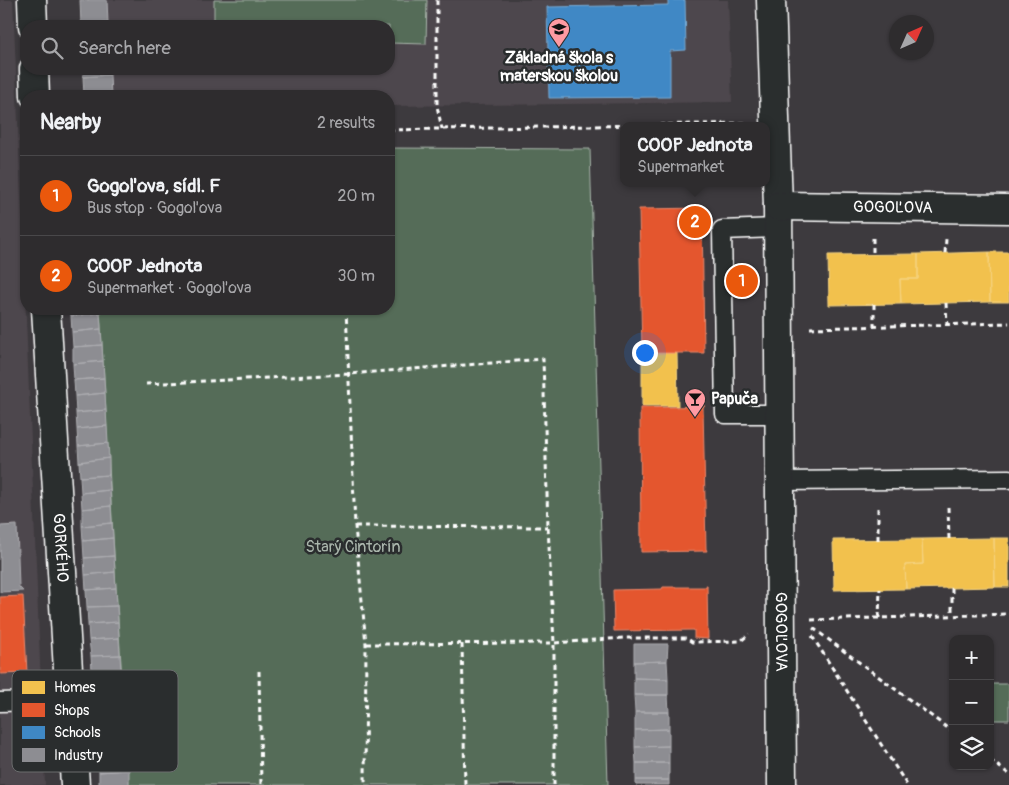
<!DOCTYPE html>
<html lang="en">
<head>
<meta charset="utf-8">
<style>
  body { margin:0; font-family:Pangolin,sans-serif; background:#3a383a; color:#f1f3f6 }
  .controls { position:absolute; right:15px; bottom:15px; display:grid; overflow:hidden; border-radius:10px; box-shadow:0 1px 4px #0004 }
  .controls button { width:45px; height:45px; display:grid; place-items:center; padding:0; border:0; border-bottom:1px solid #49484a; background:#2e2c2e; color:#f1f3f6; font:25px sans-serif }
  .compass { position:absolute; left:889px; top:15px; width:45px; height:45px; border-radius:50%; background:#2e2c2e; box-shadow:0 1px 4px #0004; rotate:45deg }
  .you { position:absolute; left:644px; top:352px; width:18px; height:18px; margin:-12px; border:4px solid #fff; border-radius:50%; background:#1a73e8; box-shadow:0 0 0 8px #1a73e833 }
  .badge { display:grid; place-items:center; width:32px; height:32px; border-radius:50%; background:#ea580c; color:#fff; font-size:16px; font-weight:700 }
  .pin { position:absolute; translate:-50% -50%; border:2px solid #fff; box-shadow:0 1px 5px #0006 }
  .popup { position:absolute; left:620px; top:122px; width:150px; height:65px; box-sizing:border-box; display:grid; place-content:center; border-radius:10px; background:#2e2c2e; filter:drop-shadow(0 1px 4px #0005); font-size:16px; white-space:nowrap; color:#a7a7aa }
  .popup b { font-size:19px; color:#f1f3f6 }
  .popup::after { content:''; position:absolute; left:50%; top:100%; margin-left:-10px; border:10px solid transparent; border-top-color:#2e2c2e }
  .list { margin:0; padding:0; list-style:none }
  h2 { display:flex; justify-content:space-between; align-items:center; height:65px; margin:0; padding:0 20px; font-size:21px }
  h2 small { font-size:16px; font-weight:400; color:#a7a7aa }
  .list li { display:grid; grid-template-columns:32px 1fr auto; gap:15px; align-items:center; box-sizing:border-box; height:80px; padding:0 20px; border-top:1px solid #49484a }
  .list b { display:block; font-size:19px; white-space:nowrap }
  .list p { margin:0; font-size:16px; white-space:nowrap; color:#a7a7aa }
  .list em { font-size:16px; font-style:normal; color:#a7a7aa }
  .icon { flex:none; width:28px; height:28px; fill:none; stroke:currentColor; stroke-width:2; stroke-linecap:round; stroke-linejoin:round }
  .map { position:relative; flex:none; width:1009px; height:785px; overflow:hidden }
  .search { position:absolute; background:#2e2c2e; box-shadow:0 1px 4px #0004; left:20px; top:20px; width:375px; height:55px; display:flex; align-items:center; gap:12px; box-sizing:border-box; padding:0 18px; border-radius:20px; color:#a7a7aa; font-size:19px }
  .panel { position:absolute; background:#2e2c2e; box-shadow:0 1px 4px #0004; left:20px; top:90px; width:375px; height:225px; border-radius:20px }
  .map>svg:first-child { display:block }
  .built { fill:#4e474d }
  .green { fill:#556c59; stroke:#aab6ac }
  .homes { fill:#f2c14e; stroke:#f6d483 }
  .shops { fill:#e4572e; stroke:#ec896d }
  .schools { fill:#3f88c5; stroke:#79acd6 }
  .industry { fill:#8d8d92; stroke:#afafb3 }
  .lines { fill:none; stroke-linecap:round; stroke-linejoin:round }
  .lane-casing { stroke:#fff; stroke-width:21 }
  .street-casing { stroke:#fff; stroke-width:31 }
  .path { stroke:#fff; stroke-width:3; stroke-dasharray:5 4; stroke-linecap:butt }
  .lane { stroke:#2a2d2e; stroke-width:18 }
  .street { stroke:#2a2d2e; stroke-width:28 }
  .labels { text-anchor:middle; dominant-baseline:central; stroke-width:5; stroke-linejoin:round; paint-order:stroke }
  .poi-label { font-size:16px; font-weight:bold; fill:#fff; stroke:#2a2d2e }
  .street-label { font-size:16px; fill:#fff; stroke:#2a2d2e }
  .park-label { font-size:16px; fill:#aab6ac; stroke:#2a2d2e }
  .key { fill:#2a2d2e; stroke:#6a6c6d; stroke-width:1 }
  .key-label { font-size:14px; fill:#fff }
</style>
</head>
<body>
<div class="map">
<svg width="1009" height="785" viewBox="0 0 1009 785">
  <rect width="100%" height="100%" fill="#3d3a3e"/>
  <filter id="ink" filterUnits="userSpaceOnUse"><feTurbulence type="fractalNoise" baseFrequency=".02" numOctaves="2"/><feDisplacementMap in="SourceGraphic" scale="10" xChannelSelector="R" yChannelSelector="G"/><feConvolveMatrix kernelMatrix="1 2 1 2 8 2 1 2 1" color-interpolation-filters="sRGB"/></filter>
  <g filter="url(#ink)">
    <!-- built -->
    <path class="built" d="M 0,0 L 13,0 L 45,785 L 0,785 Z
      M 106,0 L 728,0 L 732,102 L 389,106 L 389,96 L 110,96 L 109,69 L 389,69 L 389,26 L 107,26 Z"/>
    <!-- green -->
    <path class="green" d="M 214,0 L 427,0 L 426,44 L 389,43 L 389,26 L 214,26 Z
      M 389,148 L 590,149 L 608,785 L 129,785 L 116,588 L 100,309 L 389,309 Z
      M 990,684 L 1009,684 L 1009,720 L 990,720 Z"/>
    <!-- homes -->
    <path class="homes" d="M 668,183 L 700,183 L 700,184 L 668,185 Z
      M 989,252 L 990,302 L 901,304 L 900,279 L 918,279 L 918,254 Z
      M 989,252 L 1009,252 L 1009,302 L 990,302 Z
      M 918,254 L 918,279 L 900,279 L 901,304 L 829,305 L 828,255 Z
      M 642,353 L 677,353 L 678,406 L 642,406 Z
      M 994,538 L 1009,538 L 1009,587 L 995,587 Z
      M 994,538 L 995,587 L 906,589 L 905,565 L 923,564 L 922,539 Z
      M 922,539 L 923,564 L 905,565 L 906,589 L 834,590 L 833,540 Z"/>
    <!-- shops -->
    <path class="shops" d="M 702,208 L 704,353 L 642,353 L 639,209 Z
      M 705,406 L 703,407 L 706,549 L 707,551 L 641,552 L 640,408 Z
      M 706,585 L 707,585 L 708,639 L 694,638 L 694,630 L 614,631 L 613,590 L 662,589 L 663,587 L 707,587 Z
      M 23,596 L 27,673 L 0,674 L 0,597 Z"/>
    <!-- schools -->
    <path class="schools" d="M 668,0 L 685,0 L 686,50 L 670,51 L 670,97 L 549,98 L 547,7 L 668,5 Z"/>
    <!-- industry -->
    <path class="industry" d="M 80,0 L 107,0 L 108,23 L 81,25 Z
      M 108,23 L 109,26 L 81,26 L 81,25 Z
      M 83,69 L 110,69 L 110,75 L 83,77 Z
      M 110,75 L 111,96 L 84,96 L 83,77 Z
      M 70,309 L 100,309 L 100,313 L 71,316 Z
      M 100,313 L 101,329 L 72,332 L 71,316 Z
      M 101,329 L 102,345 L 73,347 L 72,332 Z
      M 102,345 L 103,361 L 73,364 L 73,347 Z
      M 103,361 L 104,378 L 74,380 L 73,364 Z
      M 104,378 L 105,393 L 75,396 L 74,380 Z
      M 105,393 L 106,410 L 76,413 L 75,396 Z
      M 106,410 L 107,426 L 77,429 L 76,413 Z
      M 107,426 L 108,443 L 78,446 L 77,429 Z
      M 108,443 L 109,458 L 79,462 L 78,446 Z
      M 109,458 L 109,475 L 80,477 L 79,462 Z
      M 109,475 L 110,490 L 81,493 L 80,477 Z
      M 110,490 L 111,506 L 82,509 L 81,493 Z
      M 111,506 L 112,523 L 82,526 L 82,509 Z
      M 112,523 L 113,538 L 83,541 L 82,526 Z
      M 17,525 L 19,587 L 23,591 L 0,592 L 0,526 Z
      M 113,538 L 114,556 L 84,558 L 83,541 Z
      M 114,556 L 115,572 L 85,575 L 84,558 Z
      M 115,572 L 116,588 L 86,590 L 85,575 Z
      M 116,588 L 117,606 L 87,607 L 86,590 Z
      M 117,606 L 118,622 L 88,624 L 87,607 Z
      M 118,622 L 119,638 L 89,640 L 88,624 Z
      M 119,638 L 120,655 L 91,656 L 89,640 Z
      M 634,644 L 668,644 L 667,661 L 634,662 Z
      M 120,655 L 121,671 L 92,671 L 91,656 Z
      M 667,661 L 668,679 L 634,678 L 634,662 Z
      M 92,671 L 121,671 L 122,687 L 93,689 Z
      M 634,678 L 668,679 L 668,695 L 634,695 Z
      M 122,687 L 124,703 L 94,704 L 93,689 Z
      M 634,695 L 668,695 L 669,712 L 635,712 Z
      M 124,703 L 125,720 L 95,721 L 94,704 Z
      M 635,712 L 669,712 L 669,729 L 635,730 Z
      M 125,720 L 126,736 L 96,738 L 95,721 Z
      M 669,729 L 669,746 L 635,747 L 635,730 Z
      M 126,736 L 127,754 L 98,755 L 96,738 Z
      M 669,746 L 669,763 L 636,763 L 635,747 Z
      M 127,754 L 129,770 L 99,772 L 98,755 Z
      M 636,763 L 669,763 L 669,780 L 636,780 Z
      M 129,770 L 129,785 L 99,785 L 99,772 Z
      M 636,780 L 669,780 L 669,785 L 636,785 Z"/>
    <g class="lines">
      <!-- lane casing -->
      <g class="lane-casing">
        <path id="lane" d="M 777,228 L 722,230 L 725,414 L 778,414
          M 779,481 L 1009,479
          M 0,702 L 70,700"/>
      </g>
      <!-- street casing -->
      <g class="street-casing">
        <g id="street">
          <path d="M 32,0 L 33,26"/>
          <path id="s1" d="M 771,0 L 778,206 L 782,785"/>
          <path d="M 34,69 L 35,96"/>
          <path id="s2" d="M 778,206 L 1009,209"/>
          <path id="s3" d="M 46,309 L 75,785"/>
        </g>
      </g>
      <!-- path -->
      <path class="path" d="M 437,0 L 437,106 L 442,129
        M 389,130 L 745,123
        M 873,238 L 873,255
        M 945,253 L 946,239
        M 946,303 L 947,325
        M 874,304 L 874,327
        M 346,309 L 355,526 L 366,644 L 365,785
        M 810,328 L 1009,323
        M 146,384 L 348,374 L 543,359 L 548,527 L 554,643 L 554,785
        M 948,507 L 949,539
        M 878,508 L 878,540
        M 355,526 L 548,527
        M 952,588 L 952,615
        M 879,618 L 880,589
        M 811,620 L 1009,614
        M 813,628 L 953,732
        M 812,636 L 907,785
        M 366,644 L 554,643 L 624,638 L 686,638 L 692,642 L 741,641 L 749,634
        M 462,644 L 465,785
        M 259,671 L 261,785
        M 990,760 L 1009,774"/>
      <!-- lane -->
      <use href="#lane" class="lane"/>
      <!-- street -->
      <use href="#street" class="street"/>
    </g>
  </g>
  <!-- icons -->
  <defs>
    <g id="school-pin" transform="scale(1.125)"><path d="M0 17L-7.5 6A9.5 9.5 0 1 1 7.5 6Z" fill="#ff9aa2" stroke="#2a2d2e"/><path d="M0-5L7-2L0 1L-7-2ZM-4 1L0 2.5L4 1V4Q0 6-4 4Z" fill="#111"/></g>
    <g id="bar-pin" transform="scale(1.125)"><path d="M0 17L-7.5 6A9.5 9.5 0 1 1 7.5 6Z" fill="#ff9aa2" stroke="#2a2d2e"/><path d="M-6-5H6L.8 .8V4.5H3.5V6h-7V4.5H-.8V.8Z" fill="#111"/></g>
  </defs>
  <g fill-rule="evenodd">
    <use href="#school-pin" x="559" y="29"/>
    <use href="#bar-pin" x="695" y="399"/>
  </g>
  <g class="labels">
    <!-- poi labels -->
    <g class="poi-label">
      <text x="559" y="58">Základná škola s<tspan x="559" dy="18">materskou školou</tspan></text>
      <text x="711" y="399" text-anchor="start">Papuča</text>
    </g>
    <!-- street labels -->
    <g class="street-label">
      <text stroke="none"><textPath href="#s2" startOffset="115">GOGOĽOVA</textPath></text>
      <text stroke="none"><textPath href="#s3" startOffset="239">GORKÉHO</textPath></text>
      <text stroke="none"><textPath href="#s1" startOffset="632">GOGOĽOVA</textPath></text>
    </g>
    <!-- park labels -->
    <g class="park-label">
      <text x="353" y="547">Starý Cintorín</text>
    </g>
  </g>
  <!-- legend -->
  <rect x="12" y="670" width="166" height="102" rx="8" class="key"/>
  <rect x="22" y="681" width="23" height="13" fill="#f2c14e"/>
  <rect x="22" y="703" width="23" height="14" fill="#e4572e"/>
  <rect x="22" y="726" width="23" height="13" fill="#3f88c5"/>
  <rect x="22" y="748" width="23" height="14" fill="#8d8d92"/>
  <g class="key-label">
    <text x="54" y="692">Homes</text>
    <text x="54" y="715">Shops</text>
    <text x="54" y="737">Schools</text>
    <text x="54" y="760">Industry</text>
  </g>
</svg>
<div class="controls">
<button>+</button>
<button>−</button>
<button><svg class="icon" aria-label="layers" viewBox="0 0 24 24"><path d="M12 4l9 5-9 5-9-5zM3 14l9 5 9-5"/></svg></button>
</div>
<svg class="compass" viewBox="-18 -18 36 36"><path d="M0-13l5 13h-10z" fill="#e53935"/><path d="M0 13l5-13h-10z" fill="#a7a7aa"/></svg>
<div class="you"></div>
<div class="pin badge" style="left:742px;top:281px">1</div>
<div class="pin badge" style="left:695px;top:222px">2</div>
<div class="popup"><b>COOP Jednota</b>Supermarket</div>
<div class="search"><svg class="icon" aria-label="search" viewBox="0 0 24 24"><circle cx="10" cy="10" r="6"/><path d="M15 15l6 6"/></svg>Search here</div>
<section class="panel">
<h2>Nearby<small>2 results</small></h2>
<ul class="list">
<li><span class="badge">1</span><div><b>Gogoľova, sídl. F</b><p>Bus stop · Gogoľova</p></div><em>20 m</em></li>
<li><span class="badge">2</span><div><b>COOP Jednota</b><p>Supermarket · Gogoľova</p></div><em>30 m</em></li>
</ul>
</section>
</div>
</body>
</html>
